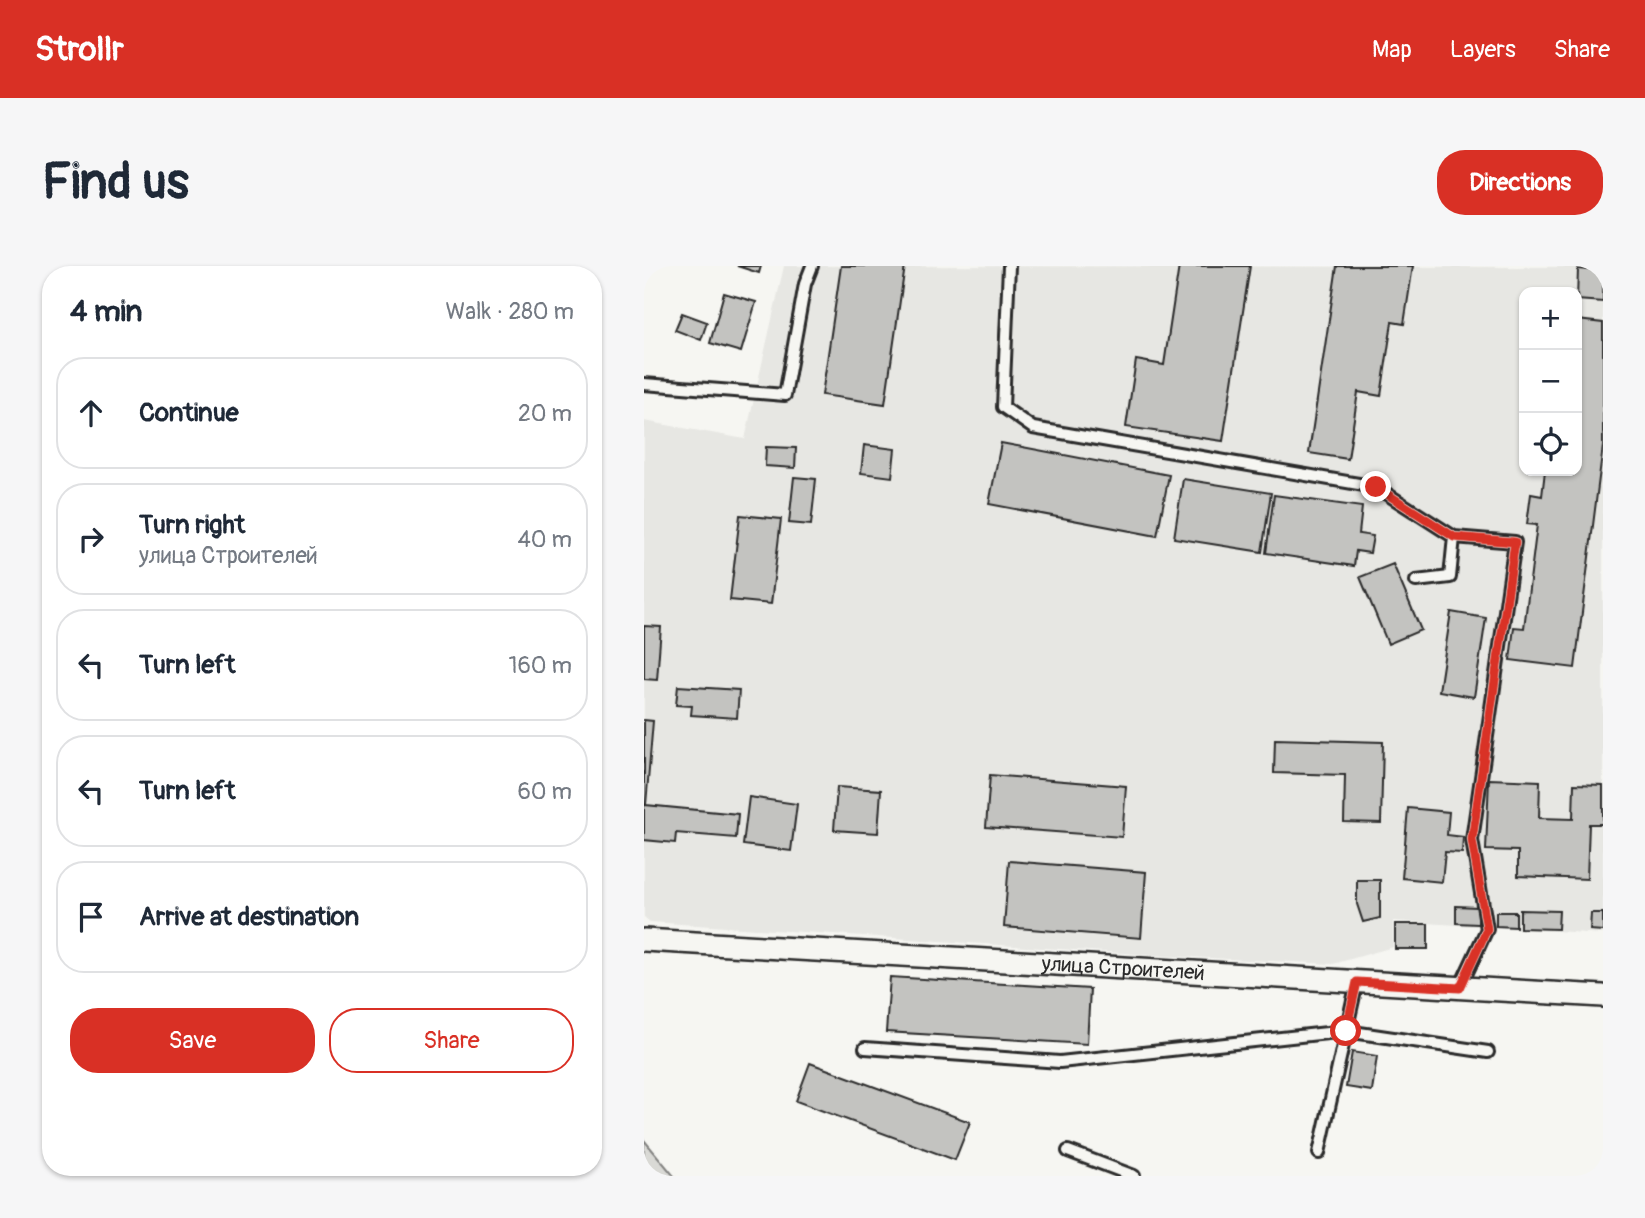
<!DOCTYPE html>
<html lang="en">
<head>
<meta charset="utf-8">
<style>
  body { margin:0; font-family:Pangolin,sans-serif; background:#f6f6f7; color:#1f2937 }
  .controls { position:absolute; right:21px; top:21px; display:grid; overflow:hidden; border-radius:14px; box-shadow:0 2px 5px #0004 }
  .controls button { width:63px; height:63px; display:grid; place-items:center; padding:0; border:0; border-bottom:2px solid #e0e1e3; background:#fff; color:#1f2937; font:35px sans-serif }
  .stop { position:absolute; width:21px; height:21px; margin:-16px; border:5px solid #d93025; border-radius:50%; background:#fff }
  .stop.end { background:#d93025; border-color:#fff; box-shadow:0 2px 7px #0008 }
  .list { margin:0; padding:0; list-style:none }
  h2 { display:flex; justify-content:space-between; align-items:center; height:91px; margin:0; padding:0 28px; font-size:30px }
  h2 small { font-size:23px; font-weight:400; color:#747a83 }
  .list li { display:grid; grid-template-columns:46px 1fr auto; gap:21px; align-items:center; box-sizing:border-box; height:112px; margin:0 14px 14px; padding:0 14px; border:2px solid #e0e1e3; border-radius:28px }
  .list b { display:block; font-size:26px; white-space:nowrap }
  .list p { margin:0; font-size:23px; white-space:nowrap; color:#747a83 }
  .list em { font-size:23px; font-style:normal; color:#747a83 }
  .actions { display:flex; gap:14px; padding:21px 28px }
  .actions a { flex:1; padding:16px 0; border:2px solid #d93025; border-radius:28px; text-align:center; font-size:24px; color:#d93025 }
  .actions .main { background:#d93025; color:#fff }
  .icon { flex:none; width:38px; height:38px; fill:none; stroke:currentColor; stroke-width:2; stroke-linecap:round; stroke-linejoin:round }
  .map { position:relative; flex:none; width:959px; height:910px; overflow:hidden; border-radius:28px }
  header { display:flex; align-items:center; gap:42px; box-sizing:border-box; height:98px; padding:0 35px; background:#d93025; color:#fff }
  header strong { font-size:33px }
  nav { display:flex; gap:38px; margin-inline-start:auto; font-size:24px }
  .intro { display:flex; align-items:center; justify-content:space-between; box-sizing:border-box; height:168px; padding:0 42px }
  h1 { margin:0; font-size:49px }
  .button { padding:18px 32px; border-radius:28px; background:#d93025; color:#fff; font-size:24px; font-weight:700 }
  main { display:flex; gap:42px; padding:0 42px }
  aside { flex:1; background:#fff; border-radius:28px; box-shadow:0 2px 5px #0004 }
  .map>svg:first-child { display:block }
  .built { fill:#e7e7e3; fill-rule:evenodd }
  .green { fill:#d9d9d5; stroke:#828280; stroke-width:2 }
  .building { fill:#c3c3c0; stroke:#2b2b2b; stroke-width:2 }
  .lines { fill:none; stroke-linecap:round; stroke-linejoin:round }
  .lane-casing { stroke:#2b2b2b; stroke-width:16 }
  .street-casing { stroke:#2b2b2b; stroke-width:26 }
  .lane { stroke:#f6f6f2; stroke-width:10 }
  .street { stroke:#f6f6f2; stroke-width:21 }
  .route { stroke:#d93025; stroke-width:9 }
  .labels { text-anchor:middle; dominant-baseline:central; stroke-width:5; stroke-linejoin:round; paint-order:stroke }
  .street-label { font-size:21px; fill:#2b2b2b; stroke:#f6f6f2 }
</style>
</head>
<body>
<header>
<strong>Strollr</strong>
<nav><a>Map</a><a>Layers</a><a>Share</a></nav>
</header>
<div class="intro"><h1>Find us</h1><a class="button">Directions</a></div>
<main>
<aside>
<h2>4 min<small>Walk · 280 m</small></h2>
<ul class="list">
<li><svg class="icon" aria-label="ahead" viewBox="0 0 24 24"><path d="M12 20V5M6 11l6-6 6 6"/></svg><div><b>Continue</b></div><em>20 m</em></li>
<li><svg class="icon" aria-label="right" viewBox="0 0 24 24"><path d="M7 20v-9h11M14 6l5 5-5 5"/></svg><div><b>Turn right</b><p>улица Строителей</p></div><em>40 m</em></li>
<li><svg class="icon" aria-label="left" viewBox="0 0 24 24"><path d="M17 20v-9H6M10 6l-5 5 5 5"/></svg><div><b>Turn left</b></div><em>160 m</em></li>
<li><svg class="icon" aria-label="left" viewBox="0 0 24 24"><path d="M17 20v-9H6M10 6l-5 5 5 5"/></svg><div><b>Turn left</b></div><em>60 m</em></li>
<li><svg class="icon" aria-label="arrive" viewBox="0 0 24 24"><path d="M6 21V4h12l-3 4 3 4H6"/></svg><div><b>Arrive at destination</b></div></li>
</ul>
<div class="actions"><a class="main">Save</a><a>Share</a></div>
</aside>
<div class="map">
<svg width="959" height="910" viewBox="0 0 959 910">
  <rect width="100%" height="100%" fill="#f6f6f2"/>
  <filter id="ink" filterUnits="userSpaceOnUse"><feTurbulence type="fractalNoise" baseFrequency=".0143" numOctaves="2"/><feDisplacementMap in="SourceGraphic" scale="14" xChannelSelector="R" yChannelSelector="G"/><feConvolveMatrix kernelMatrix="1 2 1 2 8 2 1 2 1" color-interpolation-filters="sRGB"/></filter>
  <g filter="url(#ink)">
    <!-- built -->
    <path class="built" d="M 140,0 L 959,1 L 959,668 L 749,655 L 749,681 L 689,698 L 521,690 L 6,656 L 0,651 L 0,155 L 101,173 ZM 880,26 L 933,26 L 933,205 L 880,205 Z"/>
    <!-- green -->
    <path class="green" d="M 0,874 L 30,910 L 0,910 Z"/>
    <!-- building -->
    <path class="building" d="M 93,0 L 117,0 L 115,7 Z
      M 197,0 L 261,0 L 241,138 L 178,129 Z
      M 535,0 L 606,0 L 579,175 L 482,161 L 492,94 L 520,99 Z
      M 693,0 L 769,0 L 760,58 L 748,56 L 737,130 L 714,126 L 704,193 L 665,187 Z
      M 934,3 L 959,5 L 959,36 L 933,34 Z
      M 80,27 L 112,36 L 97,86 L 66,77 Z
      M 38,47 L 63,56 L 57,74 L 31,64 Z
      M 933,54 L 959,57 L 959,180 L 931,402 L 866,394 L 870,361 L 880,362 L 893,259 L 883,258 L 887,228 L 898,230 L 901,205 L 933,205 Z
      M 357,177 L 525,209 L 513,270 L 345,238 Z
      M 220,179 L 251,183 L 248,211 L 217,207 Z
      M 122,181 L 152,182 L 151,202 L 121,200 Z
      M 150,211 L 172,213 L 167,259 L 145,257 Z
      M 539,213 L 627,227 L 618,286 L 530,272 Z
      M 630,229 L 718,241 L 715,268 L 729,270 L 726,287 L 712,285 L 710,300 L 622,287 Z
      M 96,249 L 137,253 L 127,338 L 86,334 Z
      M 749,298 L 777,364 L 744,378 L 716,311 Z
      M 807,346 L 842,352 L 830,431 L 795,425 Z
      M 0,360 L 17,361 L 13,414 L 0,413 Z
      M 34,420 L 95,424 L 93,452 L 47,449 L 48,440 L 32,439 Z
      M 0,454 L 9,455 L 2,539 L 94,548 L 92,572 L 32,567 L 31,577 L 0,574 Z
      M 631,473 L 739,476 L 737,557 L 700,556 L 701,509 L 630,507 Z
      M 346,509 L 482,520 L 478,571 L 342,561 Z
      M 845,513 L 896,515 L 895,552 L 929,553 L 930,518 L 959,519 L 959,558 L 945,558 L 943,613 L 874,610 L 874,585 L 842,584 Z
      M 193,521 L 237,524 L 234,567 L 190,564 Z
      M 105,531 L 153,538 L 147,585 L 99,579 Z
      M 764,542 L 805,546 L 803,569 L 819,571 L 818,587 L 801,586 L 798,616 L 758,612 Z
      M 365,595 L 502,606 L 497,672 L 360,661 Z
      M 713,614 L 736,614 L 736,652 L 719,656 L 713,638 Z
      M 812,640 L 834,641 L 834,658 L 812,657 Z
      M 876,644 L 915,645 L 914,663 L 876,662 Z
      M 852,646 L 872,646 L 872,661 L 852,660 Z
      M 947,647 L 959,647 L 959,665 L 946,664 Z
      M 751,658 L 784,658 L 784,683 L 751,683 Z
      M 246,711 L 446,723 L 443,778 L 242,766 Z
      M 708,786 L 733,790 L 728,825 L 702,821 Z
      M 166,797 L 326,856 L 311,894 L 152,835 Z"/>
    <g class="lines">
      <!-- lane casing -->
      <g class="lane-casing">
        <path id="lane" d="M 365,0 L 359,141 L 389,162 L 732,221 L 810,271 L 871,276 L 828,574 L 843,663 L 816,721
          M 0,118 L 141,129 L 161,18 L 168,0
          M 772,315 L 806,311 L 810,271
          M 221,782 L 416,796 L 702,765 L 844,786
          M 424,885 L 490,910
          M 675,887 L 713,716"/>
      </g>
      <!-- street casing -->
      <g class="street-casing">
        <g id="street">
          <path id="s1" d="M 0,674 L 959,730"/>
        </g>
      </g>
      <!-- lane -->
      <use href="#lane" class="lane"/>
      <!-- street -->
      <use href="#street" class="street"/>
    </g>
  </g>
  <g class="lines" filter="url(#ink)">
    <!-- route -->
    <path class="route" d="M 702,765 L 713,716 L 816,722 L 843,663 L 828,574 L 871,276 L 810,271 L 732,221"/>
  </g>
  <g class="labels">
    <!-- street labels -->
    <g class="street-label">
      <text stroke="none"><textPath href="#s1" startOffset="480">улица Строителей</textPath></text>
    </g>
  </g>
</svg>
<div class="controls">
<button>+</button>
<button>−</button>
<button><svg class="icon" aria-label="locate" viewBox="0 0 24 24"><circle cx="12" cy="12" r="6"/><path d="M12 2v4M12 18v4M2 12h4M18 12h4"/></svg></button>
</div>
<div class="stop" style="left:702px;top:765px"></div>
<div class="stop end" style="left:732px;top:221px"></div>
</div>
</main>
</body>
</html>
